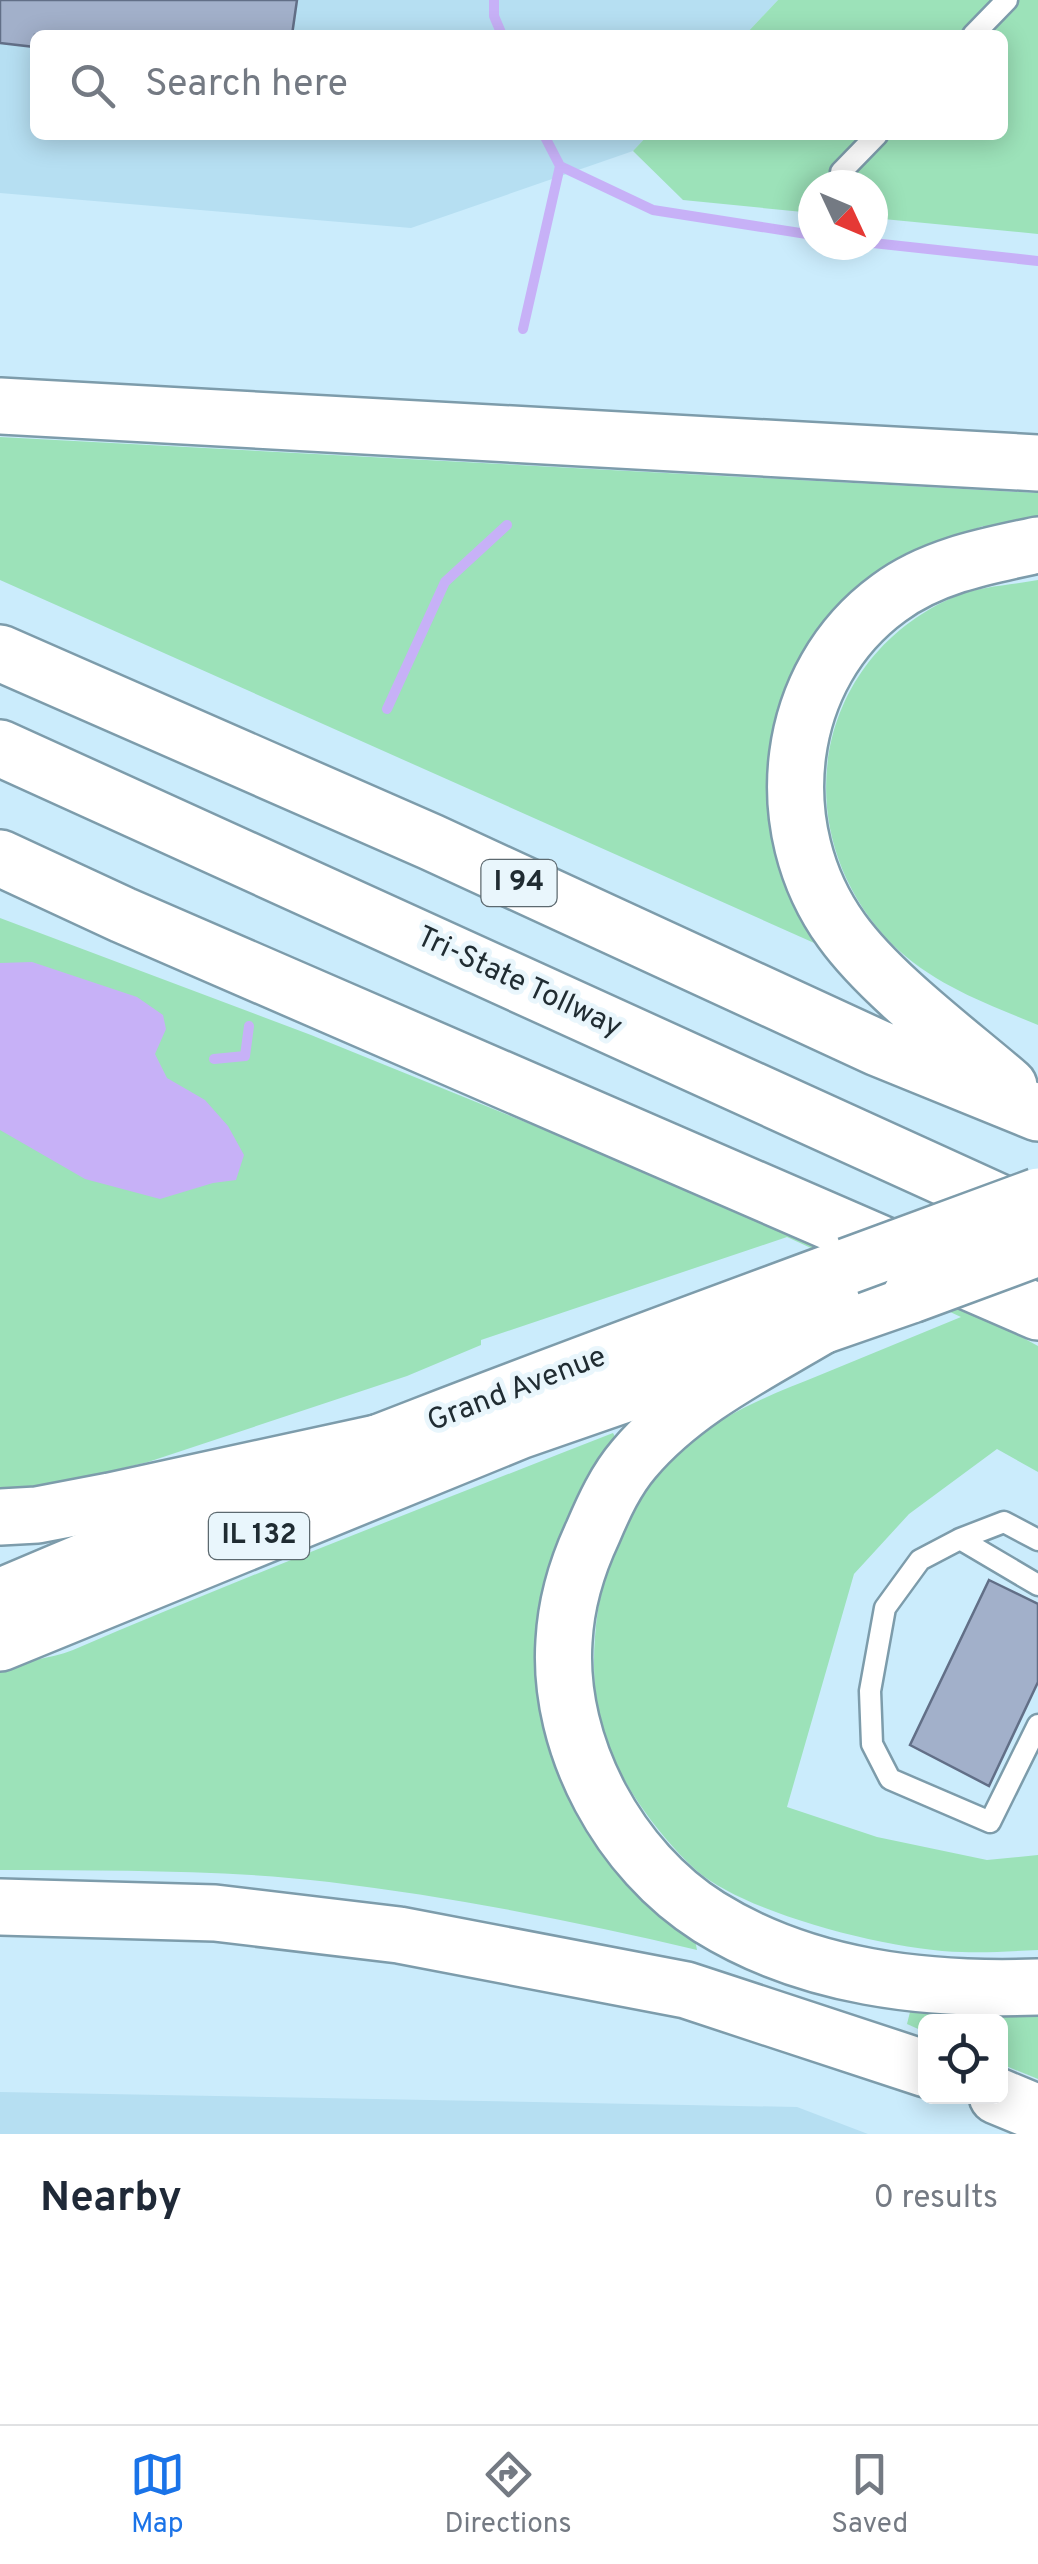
<!DOCTYPE html>
<html lang="en">
<head>
<meta charset="utf-8">
<style>
  body { margin:0; font-family:Overpass,sans-serif; background:#f2f2f3; color:#1f2937 }
  .controls { position:absolute; right:30px; bottom:30px; display:grid; overflow:hidden; border-radius:15px; box-shadow:0 5px 25px #0003 }
  .controls button { width:90px; height:90px; display:grid; place-items:center; padding:0; border:0; border-bottom:2px solid #e0e1e3; background:#fff; color:#1f2937; font:50px sans-serif }
  .compass { position:absolute; left:798px; top:170px; width:90px; height:90px; border-radius:50%; background:#fff; box-shadow:0 5px 25px #0003; rotate:134deg }
  .list { margin:0; padding:0; list-style:none }
  h2 { display:flex; justify-content:space-between; align-items:center; height:130px; margin:0; padding:0 40px; font-size:42px }
  h2 small { font-size:32px; font-weight:400; color:#747a83 }
  .icon { flex:none; width:55px; height:55px; fill:none; stroke:currentColor; stroke-width:2; stroke-linecap:round; stroke-linejoin:round }
  .map { position:relative; flex:none; width:1038px; height:2134px; overflow:hidden }
  .search { position:absolute; background:#fff; box-shadow:0 5px 25px #0003; left:30px; right:30px; top:30px; height:110px; display:flex; align-items:center; gap:25px; box-sizing:border-box; padding:0 35px; border-radius:15px; color:#747a83; font-size:38px }
  .sheet { height:290px; background:#fff }
  nav { display:flex; justify-content:space-around; align-items:center; box-sizing:border-box; height:140px; border-top:2px solid #e0e1e3; background:#fff; font-size:28px; color:#747a83 }
  nav a { display:grid; justify-items:center; gap:5px }
  nav .on { color:#1a73e8 }
  .map>svg:first-child { display:block }
  .built { fill:#b6dff2 }
  .green { fill:#9ce2b9 }
  .water { fill:#c7b1f7 }
  .lines { fill:none; stroke-linecap:round; stroke-linejoin:round }
  .stream { stroke:#c7b1f7; stroke-width:10 }
  .building { fill:#a2b0ca; stroke:#626f87; stroke-width:2.5 }
  .service-casing { stroke:#7d9cab; stroke-width:25 }
  .primary-casing { stroke:#7d9cab; stroke-width:60 }
  .motorway-casing { stroke:#7d9cab; stroke-width:60 }
  .service { stroke:#fff; stroke-width:20 }
  .primary { stroke:#fff; stroke-width:55 }
  .motorway { stroke:#fff; stroke-width:55 }
  .primary-bridge-casing { stroke:#7d9cab; stroke-width:60; stroke-linecap:butt }
  .primary-bridge { stroke:#fff; stroke-width:55 }
  .labels { text-anchor:middle; dominant-baseline:central; stroke-width:10; stroke-linejoin:round; paint-order:stroke }
  .shield { fill:#e9f6fc; stroke:#5c696f; stroke-width:2.5 }
  .shield-label { font-size:28px; font-weight:bold; fill:#202c32 }
  .street-label { font-size:30px; fill:#202c32; stroke:#e9f6fc }
</style>
</head>
<body>
<div class="map">
<svg width="1038" height="2134" viewBox="0 0 1038 2134">
  <rect width="100%" height="100%" fill="#cbecfc"/>
  <!-- built -->
  <path class="built" d="M 0,0 L 778,0 L 745,35 L 35,35 L 35,135 L 648,135 L 633,151 L 411,228 L 0,193 Z
    M 0,2092 L 797,2107 L 868,2134 L 0,2134 Z"/>
  <!-- green -->
  <path class="green" d="M 778,0 L 1038,0 L 1038,234 L 873,218 L 873,185 L 813,185 L 813,213 L 683,200 L 633,151 L 648,135 L 1003,135 L 1003,35 L 745,35 Z
    M 0,437 L 1038,493 L 1038,521 L 984,532 L 983,526 L 911,553 L 810,655 L 821,946 L 0,580 Z
    M 1038,580 L 1038,1025 C 987,1004 932,984 892,944 C 784,834 811,658 956,596 C 980,586 1012,585 1038,580 Z
    M 0,918 L 311,1035 L 779,1225 L 989,1319 L 1038,1346 L 1038,1472 L 997,1449 L 909,1514 L 854,1574 L 787,1807 L 877,1837 L 987,1860 L 1038,1855 L 1038,1950 C 1013,1951 987,1953 962,1952 C 894,1951 749,1915 697,1871 C 674,1850 655,1827 638,1802 C 603,1749 590,1701 595,1637 C 600,1564 631,1494 688,1445 C 727,1411 773,1394 820,1375 C 867,1356 914,1336 961,1317 L 787,1237 L 481,1340 L 481,1345 L 407,1376 L 148,1462 L 23,1492 L 0,1488 Z
    M 613,1433 L 618,1442 L 539,1664 L 694,1935 L 697,1950 C 575,1921 453,1897 329,1882 C 220,1869 109,1871 0,1870 L 0,1670 C 23,1659 49,1660 73,1650 C 251,1574 432,1504 613,1433 Z
    M 910,2012 L 1038,2013 L 1038,2079 L 1001,2064 L 1000,2021 L 926,2021 L 925,2032 L 907,2024 Z"/>
  <!-- water -->
  <path class="water" d="M 32,962 L 137,997 L 163,1015 L 166,1029 L 155,1054 L 167,1078 L 205,1100 L 228,1126 L 244,1155 L 236,1180 L 213,1183 L 160,1199 L 85,1179 L 0,1130 L 0,963 Z"/>
  <g class="lines">
    <!-- stream -->
    <path class="stream" d="M 494,0 L 494,16 L 502,35
      M 544,135 L 560,166 L 653,210 L 813,235
      M 873,243 L 1038,261
      M 523,329 L 560,166
      M 387,709 L 445,582 L 507,525
      M 214,1059 L 245,1056 L 249,1026"/>
  </g>
  <!-- building -->
  <path class="building" d="M 0,0 L 297,0 L 292,35 L 35,35 L 35,47 L 0,43 Z
    M 989,1580 L 1038,1604 L 1038,1682 L 989,1786 L 910,1745 Z"/>
  <g class="lines">
    <!-- service casing -->
    <g class="service-casing">
      <path id="service" d="M 973,35 L 1007,0
        M 841,172 L 877,135
        M 960,1539 L 1004,1522 L 1038,1540
        M 1038,1585 L 960,1539 L 920,1560 L 885,1608 L 870,1691 L 872,1744 L 890,1779 L 990,1822 L 1038,1725"/>
    </g>
    <!-- primary casing -->
    <g class="primary-casing">
      <path id="primary" d="M 0,1597 C 279,1477 563,1371 848,1266
        M 0,1643 L 519,1431 L 911,1295"/>
    </g>
    <!-- motorway casing -->
    <g class="motorway-casing">
      <path id="motorway" d="M 0,406 L 1038,463
        M 0,653 L 431,842 L 878,1048 L 1038,1113
        M 0,748 L 1038,1220
        M 0,858 L 123,915 L 1038,1312
        M 1009,1086 C 958,1042 881,985 842,931 C 767,828 783,675 889,598 C 932,566 986,556 1038,545
        M 825,1324 C 758,1364 685,1399 634,1459 C 616,1480 604,1506 593,1532 C 577,1566 566,1603 564,1641 C 557,1747 620,1861 709,1917 C 807,1978 926,1991 1038,1987
        M 0,1517 L 37,1515 L 110,1501 L 381,1442
        M 0,1907 L 215,1913 L 399,1935 L 686,1990 L 926,2069
        M 997,2096 L 1038,2113"/>
    </g>
    <!-- service -->
    <use href="#service" class="service"/>
    <!-- primary -->
    <use href="#primary" class="primary"/>
    <!-- motorway -->
    <use href="#motorway" class="motorway"/>
    <!-- primary-bridge casing -->
    <g class="primary-bridge-casing">
      <path id="primary-bridge" d="M 848,1266 L 1038,1196
        M 911,1295 L 1038,1248"/>
    </g>
    <!-- primary-bridge -->
    <use href="#primary-bridge" class="primary-bridge"/>
  </g>
  <g class="labels">
    <!-- shield labels -->
    <g class="shield">
      <rect x="481.5" y="860" width="75" height="46" rx="8"/>
      <rect x="209" y="1513" width="100" height="46" rx="8"/>
    </g>
    <g class="shield-label">
      <text x="519" y="883">I 94</text>
      <text x="259" y="1536">IL 132</text>
    </g>
    <!-- street labels -->
    <g class="street-label">
      <text transform="translate(519 983) rotate(25)">Tri-State Tollway</text>
      <text transform="translate(517 1390) rotate(-21)">Grand Avenue</text>
    </g>
  </g>
</svg>
<div class="controls">
<button><svg class="icon" aria-label="locate" viewBox="0 0 24 24"><circle cx="12" cy="12" r="6"/><path d="M12 2v4M12 18v4M2 12h4M18 12h4"/></svg></button>
</div>
<svg class="compass" viewBox="-18 -18 36 36"><path d="M0-13l5 13h-10z" fill="#e53935"/><path d="M0 13l5-13h-10z" fill="#747a83"/></svg>
<div class="search"><svg class="icon" aria-label="search" viewBox="0 0 24 24"><circle cx="10" cy="10" r="6"/><path d="M15 15l6 6"/></svg>Search here</div>
</div>
<section class="sheet">
<h2>Nearby<small>0 results</small></h2>
<ul class="list">
</ul>
</section>
<nav>
<a class="on"><svg class="icon" aria-label="map" viewBox="0 0 24 24"><path d="M3 6l6-2 6 2 6-2v14l-6 2-6-2-6 2zM9 4v14M15 6v14"/></svg>Map</a>
<a><svg class="icon" aria-label="directions" viewBox="0 0 24 24"><path d="M12 3l9 9-9 9-9-9zM9 14v-3h6M13 9l2 2-2 2"/></svg>Directions</a>
<a><svg class="icon" aria-label="saved" viewBox="0 0 24 24"><path d="M7 4h10v16l-5-4-5 4z"/></svg>Saved</a>
</nav>
</body>
</html>
